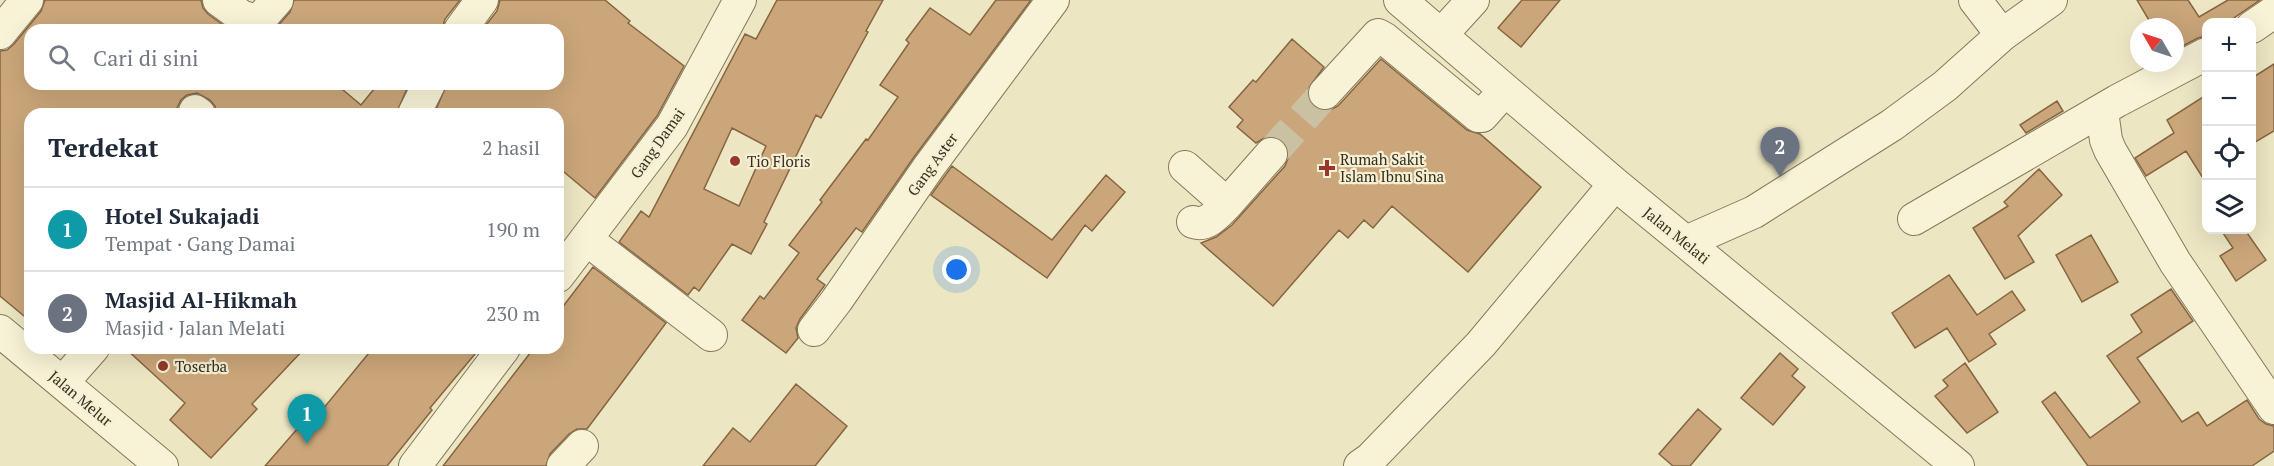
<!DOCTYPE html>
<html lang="id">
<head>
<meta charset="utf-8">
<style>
  body { margin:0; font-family:"PT Serif",serif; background:#f2f2f3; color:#1f2937 }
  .controls { position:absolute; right:18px; top:18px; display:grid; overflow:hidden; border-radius:12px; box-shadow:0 6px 24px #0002 }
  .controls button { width:54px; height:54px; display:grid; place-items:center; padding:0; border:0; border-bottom:2px solid #e0e1e3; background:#fff; color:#1f2937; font:30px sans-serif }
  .compass { position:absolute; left:2130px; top:18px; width:54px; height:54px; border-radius:50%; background:#fff; box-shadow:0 6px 24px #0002; rotate:309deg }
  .you { position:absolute; left:957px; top:270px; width:21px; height:21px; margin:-15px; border:4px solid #fff; border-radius:50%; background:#1a73e8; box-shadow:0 0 0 9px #1a73e833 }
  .badge { display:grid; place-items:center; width:39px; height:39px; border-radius:50%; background:#2563eb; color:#fff; font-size:20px; font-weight:700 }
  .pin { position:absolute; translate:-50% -50px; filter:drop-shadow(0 2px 3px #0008) }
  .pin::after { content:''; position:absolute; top:32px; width:21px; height:18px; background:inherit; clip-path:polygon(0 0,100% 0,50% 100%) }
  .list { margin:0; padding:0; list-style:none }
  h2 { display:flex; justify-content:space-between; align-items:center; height:78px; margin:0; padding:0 24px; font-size:26px }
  h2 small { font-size:20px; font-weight:400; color:#747a83 }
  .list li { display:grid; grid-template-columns:39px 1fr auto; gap:18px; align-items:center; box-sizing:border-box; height:84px; padding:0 24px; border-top:2px solid #e0e1e3 }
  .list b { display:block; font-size:22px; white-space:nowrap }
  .list p { margin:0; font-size:20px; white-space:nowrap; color:#747a83 }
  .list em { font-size:20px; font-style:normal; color:#747a83 }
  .icon { flex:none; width:33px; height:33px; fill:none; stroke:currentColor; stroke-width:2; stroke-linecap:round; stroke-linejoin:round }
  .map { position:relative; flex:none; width:2274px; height:466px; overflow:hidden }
  .search { position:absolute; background:#fff; box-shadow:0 6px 24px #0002; left:24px; top:24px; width:540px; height:66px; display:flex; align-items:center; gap:15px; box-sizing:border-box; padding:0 21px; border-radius:18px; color:#747a83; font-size:22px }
  .panel { position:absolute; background:#fff; box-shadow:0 6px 24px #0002; left:24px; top:108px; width:540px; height:246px; border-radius:18px }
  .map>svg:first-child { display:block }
  .building { fill:#cba67a; stroke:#866541; stroke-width:1.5; fill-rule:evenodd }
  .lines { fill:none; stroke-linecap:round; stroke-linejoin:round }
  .minor-tunnel { stroke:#c9c1a2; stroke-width:32; stroke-dasharray:32 16; stroke-linecap:butt }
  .minor-casing { stroke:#87785a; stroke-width:34 }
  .minor { stroke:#f8f2d6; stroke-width:32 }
  .poi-dot { fill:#95382b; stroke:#f5efd3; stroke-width:2 }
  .labels { text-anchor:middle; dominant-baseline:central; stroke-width:4.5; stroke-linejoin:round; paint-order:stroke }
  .street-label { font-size:15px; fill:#372e1e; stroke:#f5efd3 }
  .poi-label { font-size:15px; fill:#372e1e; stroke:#f5efd3; text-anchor:start }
</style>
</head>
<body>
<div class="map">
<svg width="2274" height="466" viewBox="0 0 2274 466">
  <rect width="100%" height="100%" fill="#ede6c3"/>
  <!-- building -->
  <path class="building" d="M 45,0 L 201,0 L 203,8 L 208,14 L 230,30 L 30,30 L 30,84 L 336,84 L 361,105 L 378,84 L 409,84 L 396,114 L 217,114 L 215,106 L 210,100 L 197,93 L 187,95 L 181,100 L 177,108 L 178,114 L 30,114 L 30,321 L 0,296 L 0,51 L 7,50 L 14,44 L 41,11 Z
    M 294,0 L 460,0 L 445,19 L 442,30 L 274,30 L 290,12 Z
    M 500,0 L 605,0 L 630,21 L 628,23 L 684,66 L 657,116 L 595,198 L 558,167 L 558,114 L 434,114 L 447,84 L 558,84 L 558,30 L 482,30 L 497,11 Z
    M 777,0 L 883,0 L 866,31 L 868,32 L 821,118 L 816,115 L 764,222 L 767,224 L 751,254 L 732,244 L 699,291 L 694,287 L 688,295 L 619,242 L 641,211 L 649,217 L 745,34 L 756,39 ZM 732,128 L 766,146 L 739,206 L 704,189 Z
    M 996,0 L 1031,0 L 914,157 L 862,232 L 856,228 L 817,279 L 825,285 L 800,319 L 796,328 L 798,338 L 786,353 L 742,320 L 760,296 L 764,299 L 799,253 L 789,245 L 822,202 L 820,200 L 866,139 L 868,140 L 898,97 L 880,85 L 909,43 L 906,40 L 930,8 L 970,35 Z
    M 1522,0 L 1560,0 L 1521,47 L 1498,28 Z
    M 2137,0 L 2188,0 L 2199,17 L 2228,0 L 2260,0 L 2228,22 L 2206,22 L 2206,36 L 2198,38 L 2175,50 L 2175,27 L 2153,27 Z
    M 1292,39 L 1324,67 L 1308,89 L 1308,99 L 1313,107 L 1321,110 L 1330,110 L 1338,106 L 1381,59 L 1467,130 L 1480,134 L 1541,187 L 1468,272 L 1392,206 L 1373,228 L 1364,220 L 1348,238 L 1339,230 L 1273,306 L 1201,243 L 1216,237 L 1232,225 L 1285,166 L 1288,158 L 1288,149 L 1282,140 L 1274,136 L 1266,137 L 1256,143 L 1237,127 L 1243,120 L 1229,107 L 1253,80 L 1256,82 Z
    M 2274,64 L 2274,131 L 2252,144 L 2252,78 Z
    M 2206,95 L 2206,183 L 2186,151 L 2146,176 L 2135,158 L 2174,133 L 2167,120 Z
    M 2057,101 L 2063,111 L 2026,133 L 2020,125 Z
    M 952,166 L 1052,240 L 1106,175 L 1125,192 L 1092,231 L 1085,225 L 1047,278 L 931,195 Z
    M 2039,169 L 2062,195 L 2018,236 L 2034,262 L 2005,279 L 1973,228 L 2008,206 L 2004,202 Z
    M 2221,230 L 2245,230 L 2266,260 L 2236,281 L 2220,256 L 2233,248 Z
    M 2091,235 L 2118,282 L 2082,302 L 2056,255 Z
    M 593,267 L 666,323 L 623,381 L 587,429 L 577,429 L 569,434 L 550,454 L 546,466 L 443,466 L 534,348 L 558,348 L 558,313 Z
    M 1949,275 L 1977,315 L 2012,291 L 2025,310 L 1989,334 L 1996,344 L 1969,362 L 1947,328 L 1915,348 L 1892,313 Z
    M 2171,289 L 2193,321 L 2137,358 L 2182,422 L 2198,412 L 2207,426 L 2247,400 L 2259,419 L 2266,424 L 2274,426 L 2274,451 L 2252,466 L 2088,466 L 2042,402 L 2055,392 L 2090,438 L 2140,402 L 2107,356 L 2142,332 L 2131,315 Z
    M 125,348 L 305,348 L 252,404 L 257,409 L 211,458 L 170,420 L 185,403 Z
    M 373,348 L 480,348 L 430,408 L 432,410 L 387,466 L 265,466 L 304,421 L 309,426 Z
    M 1780,353 L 1798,369 L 1792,376 L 1805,387 L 1773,425 L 1741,398 Z
    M 1965,363 L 1998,412 L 1967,433 L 1935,396 L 1948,386 L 1943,380 Z
    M 796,384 L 847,426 L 815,466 L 703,466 L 733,428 L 750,442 Z
    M 1698,409 L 1721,429 L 1690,466 L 1673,466 L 1659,454 Z"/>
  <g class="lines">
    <!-- minor-tunnel -->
    <path class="minor-tunnel" d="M 1271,154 L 1325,93"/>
    <!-- minor casing -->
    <g class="minor-casing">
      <path id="minor" d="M 219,0 L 241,16 L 255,21 L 262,17 L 277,0
        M 1400,0 L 1615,184 L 1958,466
        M 1975,0 L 2002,35
        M 2252,27 L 2274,12
        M 460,30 L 482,0
        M 0,33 L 27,0
        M 1441,35 L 1473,0
        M 1325,93 L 1378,35 L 1385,39 L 1478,116 L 1482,116 L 1505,90
        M 195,111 L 199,114
        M 2102,111 L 2106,140 L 2110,150 L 2175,262 L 2274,408
        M 414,114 L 429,84
        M 1185,167 L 1227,204 L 1271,154
        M 1914,219 L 2117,101 L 2206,54
        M 1193,222 C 1207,227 1217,214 1227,204
        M 586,239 L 711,335
        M 1686,242 L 1754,212 L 1892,125 L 1945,86 L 2002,35 L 2051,0
        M 558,276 L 672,126 L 740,0
        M 814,330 L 837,300 L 928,168 L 1053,0
        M 0,331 L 162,466
        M 63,382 L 93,348
        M 415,466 L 504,348
        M 563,466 L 582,446
        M 1360,466 L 1370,459 L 1481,344 L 1615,184"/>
    </g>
    <!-- minor -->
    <use href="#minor" class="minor"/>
  </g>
  <!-- markers -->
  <g class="poi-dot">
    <circle cx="735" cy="161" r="6"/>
    <path d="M1324 159h6v6h6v6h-6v6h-6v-6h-6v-6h6z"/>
    <circle cx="163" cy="366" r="6"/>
  </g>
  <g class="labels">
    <!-- street labels -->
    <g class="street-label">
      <text transform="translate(657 143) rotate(-55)">Gang Damai</text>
      <text transform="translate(932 164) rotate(-54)">Gang Aster</text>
      <text transform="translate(1677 235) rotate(39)">Jalan Melati</text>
      <text transform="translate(81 398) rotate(40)">Jalan Melur</text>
    </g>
    <!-- poi labels -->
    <g class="poi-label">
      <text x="1340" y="159">Rumah Sakit<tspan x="1340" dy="17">Islam Ibnu Sina</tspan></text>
      <text x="747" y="161">Tio Floris</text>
      <text x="175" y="366">Toserba</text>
    </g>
  </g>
</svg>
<div class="controls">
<button>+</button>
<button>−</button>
<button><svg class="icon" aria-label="locate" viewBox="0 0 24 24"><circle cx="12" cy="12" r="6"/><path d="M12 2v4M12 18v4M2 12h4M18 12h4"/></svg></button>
<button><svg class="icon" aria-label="layers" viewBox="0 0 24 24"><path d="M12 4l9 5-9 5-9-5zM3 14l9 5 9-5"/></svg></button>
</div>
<svg class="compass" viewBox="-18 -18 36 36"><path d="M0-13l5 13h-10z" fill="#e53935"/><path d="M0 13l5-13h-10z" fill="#747a83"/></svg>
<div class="you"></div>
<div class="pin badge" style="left:307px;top:444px;background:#0f9aa8">1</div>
<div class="pin badge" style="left:1780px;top:177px;background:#6b7280">2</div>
<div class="search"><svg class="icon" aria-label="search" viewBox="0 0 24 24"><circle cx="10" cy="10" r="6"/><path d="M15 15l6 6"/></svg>Cari di sini</div>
<section class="panel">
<h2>Terdekat<small>2 hasil</small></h2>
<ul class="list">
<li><span class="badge" style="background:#0f9aa8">1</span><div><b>Hotel Sukajadi</b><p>Tempat · Gang Damai</p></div><em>190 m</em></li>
<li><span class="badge" style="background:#6b7280">2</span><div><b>Masjid Al-Hikmah</b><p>Masjid · Jalan Melati</p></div><em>230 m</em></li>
</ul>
</section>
</div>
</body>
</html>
